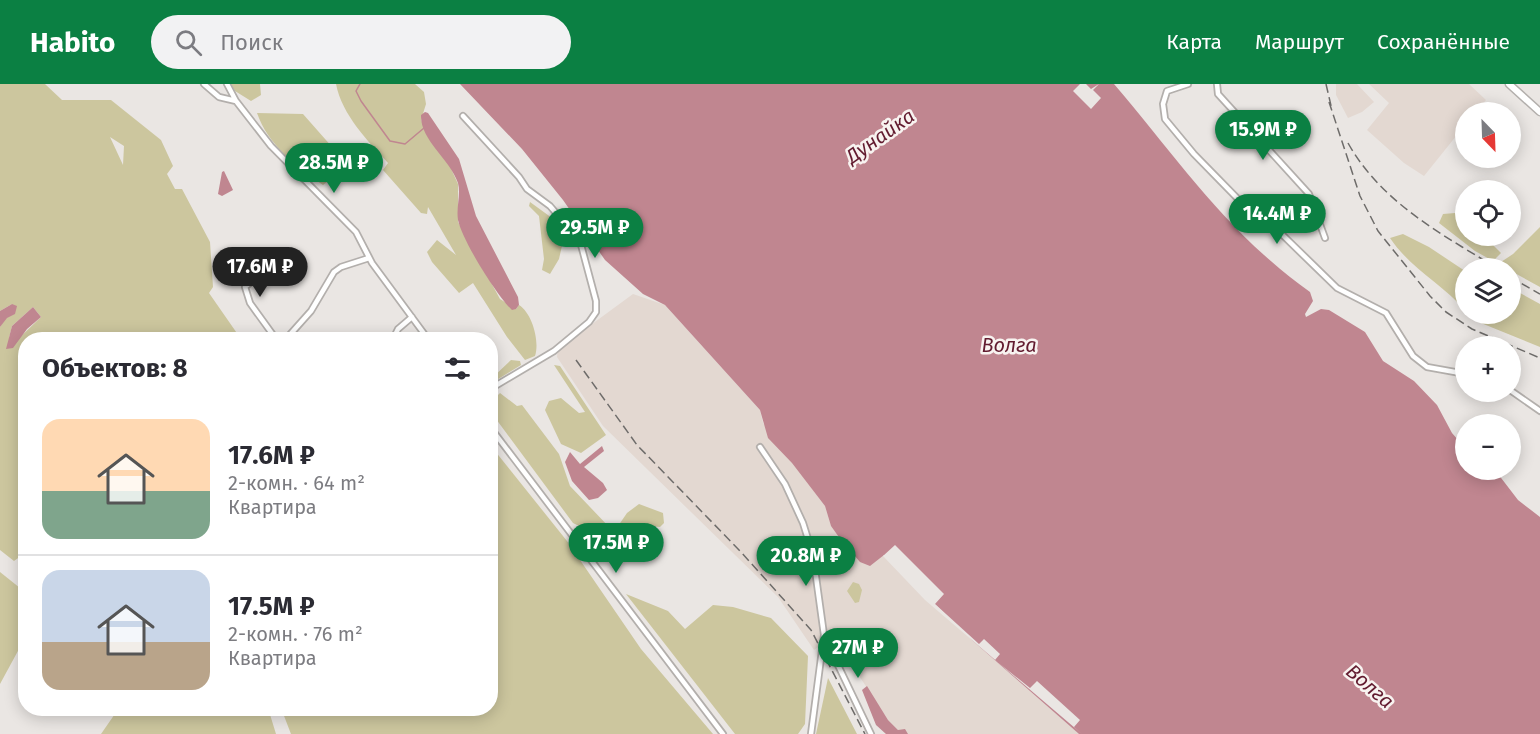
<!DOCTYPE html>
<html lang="ru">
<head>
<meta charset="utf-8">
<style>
	:root { --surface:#fff; --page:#f2f2f3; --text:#2b2b33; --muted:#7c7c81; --line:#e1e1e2; --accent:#0b8043 }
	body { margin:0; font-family:"Fira Sans",sans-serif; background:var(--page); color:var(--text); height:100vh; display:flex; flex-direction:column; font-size:22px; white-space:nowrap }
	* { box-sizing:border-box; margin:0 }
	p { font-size:20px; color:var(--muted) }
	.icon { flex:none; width:33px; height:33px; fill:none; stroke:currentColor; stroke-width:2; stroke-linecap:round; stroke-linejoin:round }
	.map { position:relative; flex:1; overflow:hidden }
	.details { position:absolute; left:18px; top:248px; width:480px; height:384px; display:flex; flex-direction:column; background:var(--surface); border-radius:24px; box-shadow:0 3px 15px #0003 }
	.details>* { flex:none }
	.needle { width:39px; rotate:157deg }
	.fabs { position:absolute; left:1455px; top:18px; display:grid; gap:12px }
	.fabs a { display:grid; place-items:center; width:66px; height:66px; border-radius:50%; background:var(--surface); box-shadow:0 3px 15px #0003; font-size:30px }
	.price { position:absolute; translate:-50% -51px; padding:0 14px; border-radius:21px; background:var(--accent); color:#fff; font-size:20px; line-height:39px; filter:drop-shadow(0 2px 3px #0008) }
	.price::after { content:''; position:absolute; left:50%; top:36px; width:18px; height:14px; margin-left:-9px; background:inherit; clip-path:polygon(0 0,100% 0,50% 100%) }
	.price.on { background:#222; color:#fff }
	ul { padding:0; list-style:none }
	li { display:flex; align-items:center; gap:18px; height:150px; padding:0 24px }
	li+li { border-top:2px solid var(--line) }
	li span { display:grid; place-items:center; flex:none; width:168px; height:120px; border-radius:18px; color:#555 }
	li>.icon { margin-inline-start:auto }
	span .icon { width:72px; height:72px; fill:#fffc; stroke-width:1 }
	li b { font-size:26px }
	h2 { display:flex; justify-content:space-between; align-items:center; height:72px; padding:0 24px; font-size:26px }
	header { display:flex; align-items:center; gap:36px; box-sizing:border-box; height:84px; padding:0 30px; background:var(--accent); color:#fff }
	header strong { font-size:28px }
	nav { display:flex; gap:33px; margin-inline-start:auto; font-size:21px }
	.search { width:420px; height:54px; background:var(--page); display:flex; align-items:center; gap:15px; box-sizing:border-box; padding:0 21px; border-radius:33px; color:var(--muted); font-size:22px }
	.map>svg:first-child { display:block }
	.built { fill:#e3d8d1 }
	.green { fill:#ccc69e; fill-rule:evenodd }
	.water { fill:#c08690 }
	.pier { fill:#eae6e3 }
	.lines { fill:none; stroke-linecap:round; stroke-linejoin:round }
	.stream { stroke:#c08690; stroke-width:1.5 }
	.minor-casing { stroke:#b3afac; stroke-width:8 }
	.tertiary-casing { stroke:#b3afac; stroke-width:9 }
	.minor { stroke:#fff; stroke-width:4.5 }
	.tertiary { stroke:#fff; stroke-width:6 }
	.rail { stroke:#6e6c6a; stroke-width:1.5; stroke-dasharray:9 4.5; stroke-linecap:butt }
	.labels { text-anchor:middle; stroke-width:5; stroke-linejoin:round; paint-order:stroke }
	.water-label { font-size:20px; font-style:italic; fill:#621b2f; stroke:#f8f3f0 }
</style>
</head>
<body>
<header>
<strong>Habito</strong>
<div class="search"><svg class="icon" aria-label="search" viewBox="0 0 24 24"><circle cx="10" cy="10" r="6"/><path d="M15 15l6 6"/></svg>Поиск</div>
<nav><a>Карта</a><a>Маршрут</a><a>Сохранённые</a></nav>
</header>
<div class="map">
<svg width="1540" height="650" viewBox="0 0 1540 650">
	<rect width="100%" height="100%" fill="#eae6e3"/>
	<!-- built -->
	<path class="built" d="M1336,0h21l17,18 -12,10 -14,6 -12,-23z
		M1369,0h100l17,16 -10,12h-10l-1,13 -41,51 -20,-13 -37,-33 22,-27z
		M633,210l32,11 95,105 3,13 62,83 6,20 53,29 89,86 106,93h-171l-10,-4 -10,-10 -55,-84 -19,14 -36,-53 -175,-171 -46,-69 1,-8z"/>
	<!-- green -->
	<path class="green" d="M0,0h45l17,16h49l50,40 12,26 -6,8 8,15h7l28,53 3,45 -4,6 32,46h-215l-1,214 -11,8 -14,-11v-223l12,-23 -12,7zM110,53l14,9 -1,19zM33,223l8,10 -26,25 -6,-4 3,-12z
		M231,0h29l1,11 -10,6 -16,-10z
		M336,0h79l9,8 2,12 -5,16 10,21 17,21 10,22v38l42,77 16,10 3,-4c13,8 21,36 16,51l-10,4 -18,-23 -34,-54 -14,10 -27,-31 -5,-10 10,-12 19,15 -28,-48 -1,7 -6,-1 -38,-43 5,-7c-20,-22 -46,-48 -52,-79z
		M257,29l46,1 30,34 19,15 -29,22c-27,-19 -55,-40 -66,-72z
		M530,118l22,16 1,7 11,12 -5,22 -9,15 -8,-4 2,-11 -5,-43 -10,-10z
		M1455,129l10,4 1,19h18l17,17 -8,8 -18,-10 -36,-28 4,-9z
		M1540,143v60l-29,-16 -1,-3 -12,-4 15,-10z
		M1403,150l26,13 36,24v39c-23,-26 -55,-42 -75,-72z
		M1511,204l29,16v43l-64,-26 -7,-7h41z
		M511,276l9,1 1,4 -26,16 -4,-2z
		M554,281l6,1 46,69 -25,18 -20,-9 -16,-34 4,-9 12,-3 18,15 6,-1z
		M500,309l17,13 5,-1 37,49 11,32 40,42 6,1 11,-16 12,-9 24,9 1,10 -4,4 -18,-2c-5,17 -10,24 -25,33l-8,-3 -16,-22 -20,-10 -77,-104v-22z
		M491,362l76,95 74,108 72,85h-422l-10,-26h209z
		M0,488l25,20v46l-25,46z
		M853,498l6,2 3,6 -3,12 -4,1 -8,-12z
		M626,510l42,17 17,18 28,-24 20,2 38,11 37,38 -3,68 -7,10h-63z
		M828,594l29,56h-41z
		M119,624h149l8,26h-175z"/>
	<!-- water -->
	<path class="water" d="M460,0h654c64,75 113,149 196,208l3,9 -8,13 1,3 15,-8 8,1 36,22 18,29 31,20 23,24 15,28 13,15 1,22h29l23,30 22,17v217h-461l-106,-93 -89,-86 -14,11 -10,-4 -19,-22 -10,-14 -6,-20 -33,-43 -24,-25 -8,-28 -95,-105 -22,-11 -38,-34 -42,-60 -41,-51z
		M425,28l3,1 31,46 17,57 42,81 1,8 -3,4 -4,1c-15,-14 -50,-70 -54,-90 -2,-13 3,-25 0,-37 -8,-24 -38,-43 -37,-68z
		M224,87l9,19 -11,6 -4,-2 4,-22z
		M12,220l5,2 -2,8 -8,4 -7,9v-16z
		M33,223l8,10 -14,12 -14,19 -7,1 6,-23z
		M602,362l2,5 -20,16 19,16 4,7 -9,8 -9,2 -17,-19 -7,-19 5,-10 10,12z
		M867,602l21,34 10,10 7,-1 3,5h-22l-10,-9 -14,-35z"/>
	<!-- pier -->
	<path class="pier" d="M1080,0h6l5,5 8,-5 -6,6 8,8 -10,11 -18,-18z
		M895,461l49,49 -9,10 44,40 5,-5 16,15 -5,6 35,28 7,-7 43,39 -6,7 8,7 -157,-134 -42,-44z"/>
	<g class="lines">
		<!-- stream -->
		<path class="stream" d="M360,0l-4,7 5,10 29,40 15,3 19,-16"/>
		<defs>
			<path id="minor" d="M204,0l15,13 17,4 35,45 85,86 16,31 56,76
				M227,0l9,17
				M1188,0l-21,7 -4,13 2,15 29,35 44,45 21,13 78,76 49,25 27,43 14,11 39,7
				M1217,0l1,10 91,100 16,44
				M463,32l56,61 8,12 23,17 30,35 16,60v11l-7,10 -35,29 -64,38
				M248,180l7,15 -10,8 5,16 26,36
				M286,255l25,-28 23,-39 7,-5 28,-9
				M393,255l5,-10 14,-12
				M1510,306l30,21
				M490,343l233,307
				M760,363l25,37 18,39 10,32 11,80 -13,99
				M824,552l47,98"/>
			<path id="tertiary" d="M1509,0l31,28"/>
		</defs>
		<!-- minor casing -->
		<use href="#minor" class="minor-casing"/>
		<!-- tertiary casing -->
		<use href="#tertiary" class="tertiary-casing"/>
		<!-- minor -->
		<use href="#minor" class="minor"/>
		<!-- tertiary -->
		<use href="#tertiary" class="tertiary"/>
		<!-- rail -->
		<path class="rail" d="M1326,0l6,26
			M1329,18l31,94 18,35 52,65 16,16 26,17 68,29
			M1348,59c33,59 93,91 149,125
			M1510,193l30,17
			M576,276l61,85 104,107 70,78 54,104"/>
	</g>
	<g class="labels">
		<!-- water labels -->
		<g class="water-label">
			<text transform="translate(880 52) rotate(-35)" y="7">Дунайка</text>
			<text x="1009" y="268">Волга</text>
			<text transform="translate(1370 602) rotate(41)" y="7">Волга</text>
		</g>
	</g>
</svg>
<div class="fabs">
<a><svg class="needle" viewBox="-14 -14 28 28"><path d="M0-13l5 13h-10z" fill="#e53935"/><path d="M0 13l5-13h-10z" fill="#7c7c81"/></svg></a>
<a><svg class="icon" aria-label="locate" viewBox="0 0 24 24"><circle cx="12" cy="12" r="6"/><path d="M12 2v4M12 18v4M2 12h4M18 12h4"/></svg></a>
<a><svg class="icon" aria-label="layers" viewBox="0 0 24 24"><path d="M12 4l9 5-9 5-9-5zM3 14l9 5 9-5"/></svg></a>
<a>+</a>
<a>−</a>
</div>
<b class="price" style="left:1263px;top:77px">15.9M ₽</b>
<b class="price" style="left:334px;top:110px">28.5M ₽</b>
<b class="price" style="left:1277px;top:161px">14.4M ₽</b>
<b class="price" style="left:595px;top:175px">29.5M ₽</b>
<b class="price on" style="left:260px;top:214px">17.6M ₽</b>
<b class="price" style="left:616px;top:490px">17.5M ₽</b>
<b class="price" style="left:806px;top:503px">20.8M ₽</b>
<b class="price" style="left:858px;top:595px">27M ₽</b>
<section class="details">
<h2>Объектов: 8<svg class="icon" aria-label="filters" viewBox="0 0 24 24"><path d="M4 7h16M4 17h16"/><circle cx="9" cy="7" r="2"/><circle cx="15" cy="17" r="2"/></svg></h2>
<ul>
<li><span style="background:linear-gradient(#ffd9b3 60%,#7fa58c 0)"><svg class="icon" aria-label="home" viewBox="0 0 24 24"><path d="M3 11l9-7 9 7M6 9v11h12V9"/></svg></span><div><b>17.6M ₽</b><p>2-комн. · 64 m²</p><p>Квартира</p></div></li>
<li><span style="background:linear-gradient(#c9d6e8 60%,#b9a48a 0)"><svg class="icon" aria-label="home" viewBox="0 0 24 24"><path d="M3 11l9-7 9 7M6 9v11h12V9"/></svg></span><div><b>17.5M ₽</b><p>2-комн. · 76 m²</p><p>Квартира</p></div></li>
</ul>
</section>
</div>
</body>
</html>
